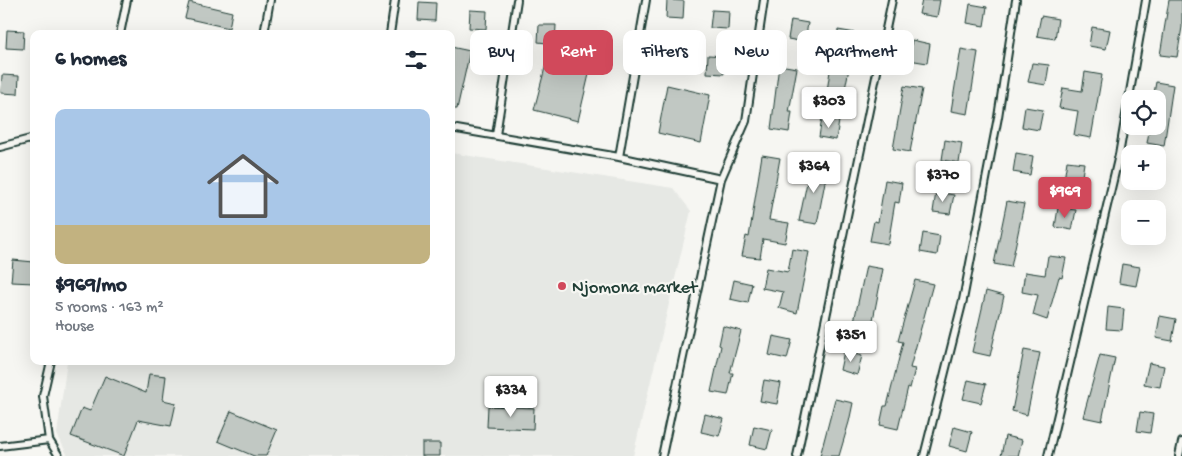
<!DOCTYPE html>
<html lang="en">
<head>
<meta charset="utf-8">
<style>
	:root { --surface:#fff; --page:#f6f6f7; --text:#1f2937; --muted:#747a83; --line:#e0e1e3; --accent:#d1495b }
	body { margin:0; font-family:"Gochi Hand",sans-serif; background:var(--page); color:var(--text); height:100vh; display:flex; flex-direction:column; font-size:19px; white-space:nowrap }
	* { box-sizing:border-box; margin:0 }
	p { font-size:16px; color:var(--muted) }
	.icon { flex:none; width:28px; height:28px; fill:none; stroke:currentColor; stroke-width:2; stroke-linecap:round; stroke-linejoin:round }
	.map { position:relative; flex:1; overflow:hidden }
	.sheet { position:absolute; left:30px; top:30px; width:425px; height:335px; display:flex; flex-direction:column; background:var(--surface); border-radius:10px; box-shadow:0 5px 20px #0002 }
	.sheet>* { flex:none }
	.top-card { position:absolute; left:470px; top:30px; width:475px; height:45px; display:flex; gap:10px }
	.buttons { position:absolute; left:1121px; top:90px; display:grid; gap:10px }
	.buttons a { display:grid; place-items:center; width:45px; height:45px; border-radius:10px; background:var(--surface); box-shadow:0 5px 20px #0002; font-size:25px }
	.price { position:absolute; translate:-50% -42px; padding:0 11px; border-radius:5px; background:#fff; color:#222; font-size:16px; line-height:32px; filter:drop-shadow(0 1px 2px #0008) }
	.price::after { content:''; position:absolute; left:50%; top:30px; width:15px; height:11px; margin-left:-8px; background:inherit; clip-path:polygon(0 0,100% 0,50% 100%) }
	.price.current { background:var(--accent); color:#fff }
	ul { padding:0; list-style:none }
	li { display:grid; align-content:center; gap:10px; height:265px; padding:0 25px }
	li+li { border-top:1px solid var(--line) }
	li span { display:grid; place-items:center; height:155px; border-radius:10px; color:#555 }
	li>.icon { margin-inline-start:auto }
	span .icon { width:90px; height:90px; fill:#fffc; stroke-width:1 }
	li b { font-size:21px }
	h2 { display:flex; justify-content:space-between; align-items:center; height:60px; padding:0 25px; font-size:21px }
	.chip { padding:0 18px; border-radius:10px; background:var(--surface); box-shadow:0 5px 20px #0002; font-size:18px; line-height:45px }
	.chip.current { background:var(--accent); color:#fff }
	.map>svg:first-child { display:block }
	.built { fill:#e6e8e4 }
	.building { fill:#c1c8c3; stroke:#1f3d34 }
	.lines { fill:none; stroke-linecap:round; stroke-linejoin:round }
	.lane-casing { stroke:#1f3d34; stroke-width:10 }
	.lane { stroke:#f6f6f2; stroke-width:6 }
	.poi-dot { fill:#d1495b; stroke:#f6f6f2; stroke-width:2 }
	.labels { text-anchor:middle; stroke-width:4.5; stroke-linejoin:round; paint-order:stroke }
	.poi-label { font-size:18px; fill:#1f3d34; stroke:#f6f6f2; text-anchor:start }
</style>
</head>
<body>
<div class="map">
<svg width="1182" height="456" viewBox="0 0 1182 456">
	<rect width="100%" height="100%" fill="#f6f6f2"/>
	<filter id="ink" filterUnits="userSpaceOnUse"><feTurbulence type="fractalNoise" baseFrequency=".02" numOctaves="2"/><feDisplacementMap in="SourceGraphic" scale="10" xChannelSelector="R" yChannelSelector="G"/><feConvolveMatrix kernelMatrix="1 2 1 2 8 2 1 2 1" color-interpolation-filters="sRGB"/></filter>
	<g filter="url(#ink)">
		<!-- built -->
		<path class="built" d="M451,153l222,35 18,23 -58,245h-565l-11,-22 10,-73h384z"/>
		<!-- building -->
		<path class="building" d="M667,0l17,1 -1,18 -17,-1z
			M922,0h18l-3,17 -18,-3z
			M1169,0h13v27l-5,30 -17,-2z
			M189,2l43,10 -3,16 -44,-10z
			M419,2l17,1 -1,18 -17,-1z
			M970,4l17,3 -3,19 -17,-3z
			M470,10l17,1 -1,18 -17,-1z
			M712,10l17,1 -1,18 -18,-1z
			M1041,16l17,3 -3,20 -18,-3z
			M791,20l17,3 -3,19 -17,-3z
			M539,25h17l-1,19 -17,-2z
			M1092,27l18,3 -4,19 -17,-3z
			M7,30l17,1 -1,18 -17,-1z
			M838,30l18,3 -12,61 -17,-3 3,-20 -16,-3 4,-20 17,3z
			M587,33l17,2 -1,17 -17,-1z
			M912,40l18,4 -3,19 -18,-3z
			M660,46l18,1 -1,18 -18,-1z
			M451,47l19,4 -13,58h-6z
			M961,49l17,3 -10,62 -17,-3z
			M708,55l17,1 -1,18 -17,-1z
			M547,60l43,10 -12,51 -44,-11z
			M1032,63l17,2 -3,20 -18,-3z
			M779,65l18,3 -8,44h3l-3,20 -18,-3z
			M1085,72l17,3 -11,63 -17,-3 4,-24 -19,-3 4,-20 19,3z
			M2,75l17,1 -1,18 -17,-1z
			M1156,82l17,3 -9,61 -17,-3 3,-17h8v-27h-5z
			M667,85l43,10 -9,48 -43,-10z
			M904,86l18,3 -12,63 -17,-3z
			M1025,107l18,3 -4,20 -17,-3z
			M822,118l17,3 -3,19 -17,-3z
			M945,140l17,3 -3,20 -17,-3z
			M1016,153l17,3 -3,19 -17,-3z
			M762,155l18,3 -11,62 20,3 -4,20 -22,-4 -3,19 -18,-2 4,-20 3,1z
			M1067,161l17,2 -3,20 -17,-3z
			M811,163l17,3 -11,58 -18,-3z
			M885,180l17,3 -3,20 -4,-1 -7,42 -18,-3 4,-20 4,1z
			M936,192l18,3 -4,19 -17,-2z
			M1007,201l17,3 -13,63 -17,-3z
			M1058,208l18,2 -4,20 -17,-3z
			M923,233l17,3 -3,19 -17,-3z
			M792,249l17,3 -12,61 -18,-5 4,-16 -21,-4 4,-20 22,4z
			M1048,256l18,2 -4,20 -3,-1 -12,43 -14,-5 5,-20 -16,-3 3,-20 20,3z
			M13,260l21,2v21l-23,-1z
			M1122,264l18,3 -4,19 -17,-3z
			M866,266l17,3 -12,61 -18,-4z
			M734,280l18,4 -4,19 -18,-4z
			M915,280l18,4 -23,84 5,1 -5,19 -2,-1 -10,42 -18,-4 4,-19h3l16,-64 -5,-1z
			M986,291l18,5 -14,60 -18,-4z
			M1108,307l16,2 -2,21 -16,-1z
			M1160,316l16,3 -4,22 -16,-3z
			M723,326l18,5 -11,42h3l-5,22 -17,-3 10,-46 -2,-1z
			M773,336l19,4 -5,19 -18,-4z
			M1024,350l16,3 -13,62 -15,-4z
			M844,351l18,5 -5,19 -17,-5z
			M1100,355l15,3 -13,63 -19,-4z
			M1149,363l15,3 -4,21 -16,-3z
			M149,374l17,2 -3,24 13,3 -5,23 -33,-6 -14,36 -53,-20 11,-28 8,3 15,-35 41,17z
			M764,380l17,3 -4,21 -17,-3z
			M968,380l18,4 -5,19 -18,-4z
			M835,399l18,4 -4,19 -10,34h-19z
			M488,406l46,2 -1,21 -46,-2z
			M231,411l46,19 -11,26h-12l-36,-15z
			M1140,412l13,2 -3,19 -13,-2z
			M705,414l19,5 -5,17 -18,-4z
			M754,426l18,4 -5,19 -17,-4z
			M954,427l18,5 -5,19 -18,-5z
			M1005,436l17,4 -4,16h-17z
			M422,443h18v13h-18z"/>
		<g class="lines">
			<defs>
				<path id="lane" d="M120,34l7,-34
					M264,34l6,-34
					M390,34l5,-34
					M451,128l168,29 102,22
					M496,135l21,-135
					M0,147l34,-9
					M619,157l27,-157
					M51,361l-8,35 6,44 10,16
					M0,446l49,-6
					M662,456l59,-277 25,-58 18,-121
					M797,456l95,-456
					M924,456l39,-156 35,-183 18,-117
					M1048,456l71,-301 27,-155
					M1179,456l3,-14"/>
			</defs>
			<!-- lane casing -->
			<use href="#lane" class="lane-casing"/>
			<!-- lane -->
			<use href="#lane" class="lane"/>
		</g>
	</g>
	<!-- markers -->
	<circle class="poi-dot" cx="562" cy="286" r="5"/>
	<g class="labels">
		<!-- poi labels -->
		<g class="poi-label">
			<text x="572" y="292">Njomona market</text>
		</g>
	</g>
</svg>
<div class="buttons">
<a><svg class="icon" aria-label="locate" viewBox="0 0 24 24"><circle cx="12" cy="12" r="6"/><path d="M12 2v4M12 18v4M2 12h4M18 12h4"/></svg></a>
<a>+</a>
<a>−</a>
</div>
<b class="price" style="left:829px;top:129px">$303</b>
<b class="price" style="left:814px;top:194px">$364</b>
<b class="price" style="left:943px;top:203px">$370</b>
<b class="price current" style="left:1065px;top:219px">$969</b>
<b class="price" style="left:851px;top:363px">$351</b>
<b class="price" style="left:511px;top:418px">$334</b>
<div class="top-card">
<a class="chip">Buy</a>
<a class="chip current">Rent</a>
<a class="chip">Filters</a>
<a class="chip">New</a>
<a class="chip">Apartment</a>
</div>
<section class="sheet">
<h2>6 homes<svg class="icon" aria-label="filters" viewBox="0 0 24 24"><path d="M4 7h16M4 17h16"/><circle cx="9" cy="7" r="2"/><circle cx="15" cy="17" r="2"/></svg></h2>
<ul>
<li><span style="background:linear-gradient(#a9c7e8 75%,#c2b280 0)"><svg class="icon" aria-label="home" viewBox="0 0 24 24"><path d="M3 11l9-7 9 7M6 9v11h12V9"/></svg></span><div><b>$969/mo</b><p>5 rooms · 163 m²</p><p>House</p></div></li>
</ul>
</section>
</div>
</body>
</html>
